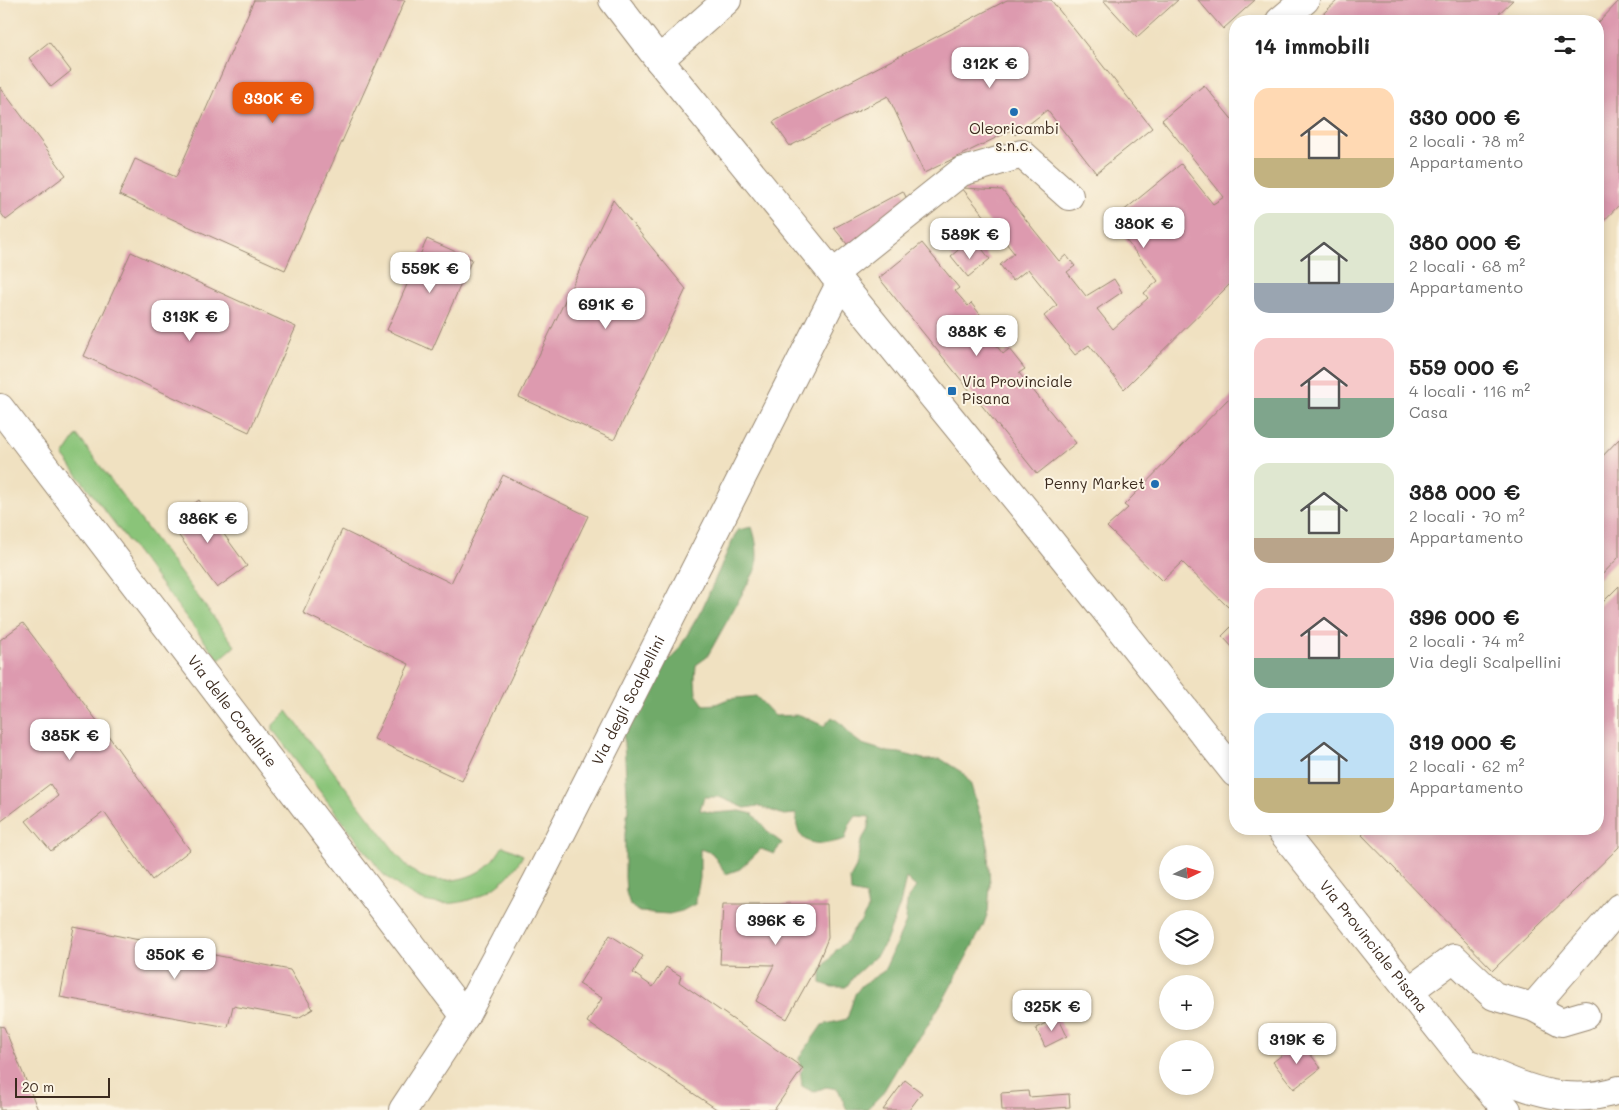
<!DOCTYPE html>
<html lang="it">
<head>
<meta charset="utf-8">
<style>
	:root { --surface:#fff; --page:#f2f2f2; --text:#222; --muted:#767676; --accent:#ea580c }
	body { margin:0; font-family:Mali,sans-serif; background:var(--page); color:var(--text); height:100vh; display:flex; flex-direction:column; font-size:19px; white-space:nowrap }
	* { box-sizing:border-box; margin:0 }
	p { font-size:16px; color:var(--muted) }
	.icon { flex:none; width:28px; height:28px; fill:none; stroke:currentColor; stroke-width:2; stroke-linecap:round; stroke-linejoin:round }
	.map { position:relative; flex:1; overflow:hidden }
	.details { position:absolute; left:1229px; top:15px; width:375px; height:820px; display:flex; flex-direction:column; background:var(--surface); border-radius:20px; box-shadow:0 2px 8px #0003 }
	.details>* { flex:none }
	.needle { width:32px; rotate:85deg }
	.fabs { position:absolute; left:1159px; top:845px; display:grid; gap:10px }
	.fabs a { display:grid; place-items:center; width:55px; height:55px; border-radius:50%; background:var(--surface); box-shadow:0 2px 8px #0003; font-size:25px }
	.scale { position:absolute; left:15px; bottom:12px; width:95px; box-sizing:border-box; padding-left:5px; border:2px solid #3b2a1e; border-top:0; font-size:14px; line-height:18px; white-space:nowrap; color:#3b2a1e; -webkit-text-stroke:4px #fcf5e5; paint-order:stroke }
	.price { position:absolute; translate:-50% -42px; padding:0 11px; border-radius:10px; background:#fff; color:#222; font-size:16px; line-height:32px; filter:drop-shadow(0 1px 2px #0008) }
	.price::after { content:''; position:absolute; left:50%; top:30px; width:15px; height:11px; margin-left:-8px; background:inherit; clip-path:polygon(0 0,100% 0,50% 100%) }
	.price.selected { background:var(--accent); color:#fff }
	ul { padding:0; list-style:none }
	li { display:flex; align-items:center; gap:15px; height:125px; padding:0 25px }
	li span { display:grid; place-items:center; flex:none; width:140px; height:100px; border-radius:15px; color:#555 }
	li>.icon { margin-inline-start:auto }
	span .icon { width:60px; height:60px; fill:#fffc; stroke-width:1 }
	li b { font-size:21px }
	h2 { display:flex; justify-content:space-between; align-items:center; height:60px; padding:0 25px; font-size:21px }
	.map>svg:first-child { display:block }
	.green { fill:#8ac479; stroke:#62774c }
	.forest { fill:#6faa69; stroke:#556a44 }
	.building { fill:#dd9aaf }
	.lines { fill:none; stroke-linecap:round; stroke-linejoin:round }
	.minor-casing { stroke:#968670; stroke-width:30 }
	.minor { stroke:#fff; stroke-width:28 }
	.poi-dot { fill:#1f6fb2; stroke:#fcf5e5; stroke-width:2 }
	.labels { text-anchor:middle; stroke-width:4; stroke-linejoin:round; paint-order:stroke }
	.poi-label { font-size:15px; fill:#3b2a1e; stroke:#fcf5e5 }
	.street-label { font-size:15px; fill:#3b2a1e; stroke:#fcf5e5 }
</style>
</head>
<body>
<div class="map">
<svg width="1619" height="1110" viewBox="0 0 1619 1110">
	<rect width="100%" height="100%" fill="#fcf5e5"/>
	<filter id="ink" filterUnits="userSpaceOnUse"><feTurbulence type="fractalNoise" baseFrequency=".02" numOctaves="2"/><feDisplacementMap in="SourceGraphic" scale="10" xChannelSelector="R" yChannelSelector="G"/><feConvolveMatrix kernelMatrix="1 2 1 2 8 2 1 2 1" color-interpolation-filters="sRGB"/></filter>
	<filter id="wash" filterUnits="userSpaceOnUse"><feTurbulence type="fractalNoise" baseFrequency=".0096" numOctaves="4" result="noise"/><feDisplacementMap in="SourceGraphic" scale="20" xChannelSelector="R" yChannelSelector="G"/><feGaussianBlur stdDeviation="1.12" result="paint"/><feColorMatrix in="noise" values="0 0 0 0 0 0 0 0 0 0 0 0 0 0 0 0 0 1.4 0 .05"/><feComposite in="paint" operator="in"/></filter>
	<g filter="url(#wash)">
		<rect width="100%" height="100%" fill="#f0e1c1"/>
		<!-- green -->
		<path class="green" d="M77,435l158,211 -16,14 -156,-204z
			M287,711l113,147c5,5 10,12 17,16 20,12 55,7 72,-10 6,-5 10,-12 14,-18l20,9c-17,35 -63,58 -101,45 -15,-6 -26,-16 -39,-26l-110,-144v-5z"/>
		<!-- forest -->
		<path class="forest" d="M752,527c5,15 6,26 4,42l-49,88 -11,8 -1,14 1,15 8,11 12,-1 12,-5 28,-3 19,20 25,-1 24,11 8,-9 11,8 8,11 11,8 26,8 12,1 27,7 14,-1 22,14 8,12 16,54 3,45 -2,28 -5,14 -38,71 -23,38 -18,22 -22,37 -16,16h-19l-9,-21 -12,-2 -13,5 -11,-6 -3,-28 23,-33 25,-6 8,-25 7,-9 22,-14 22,-49v-12l2,-12 8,-11 -10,-9 -6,27 -15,39 -9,12 -21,19 -9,12h-14l-11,-4v-13l16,-21 10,-8 6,-11 8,-9 7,-12 -3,-14 -14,-3 -1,-14 6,-11 5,-26 6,-10 3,-14 -14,-1 -7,10 -4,13c-16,5 -43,11 -48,-13 -1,-3 0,-8 -1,-12l-12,1 -26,-9 -13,2 -26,-11h-15l-4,13 14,3 26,-2 13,3 17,20 12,9 -8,11 -13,-5 -21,20 -14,5 -14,-21 -12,-4v29l-5,26 -13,7 -13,3 -29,-2 -10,-7 -4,-13 -1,-15v-43l3,-25 -5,-81 12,-23 17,-20 14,-23 10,-8 26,-45 30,-68 6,-11z"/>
		<g id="blocks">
			<!-- building -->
			<path class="building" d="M254,0h151l-120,270 -166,-75 16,-36 41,18z
				M1007,0h44l101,128 -56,45 -49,-63 -32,25 -3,-5 -88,43 -36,-77 -98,50 -17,-24z
				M1103,0h75l-41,37z
				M1198,0h57l-32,29z
				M1338,0h175l-22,21h-176z
				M1619,1v204l-21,22v-204z
				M49,42l22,29 -20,16 -22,-29z
				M1204,85l31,38v156l-111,110 -35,-44 -14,10 -31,-39 13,-11 -29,-36 -15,12 -13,-16 14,-12 -52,-65 40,2 57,71 7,-6 9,11 -8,6 19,24 28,-17 8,13 -25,17 16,20 35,-31 -4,-5 14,-12 -47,-60 70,-57 32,40 11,-7 -62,-77z
				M0,87l66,88 -60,45 -6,-8z
				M903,191l5,10 -57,48 -17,-21z
				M613,200l73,89 -72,151 -95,-43z
				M427,239l45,20 -40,91 -45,-20z
				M922,243l37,45 -4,3 13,15 3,-3 16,20 3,-3 7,8 -9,7 15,19 6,-5 16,20 -6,4 57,70 -39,31 -158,-196z
				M979,245l11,14 -22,18 -17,-21 12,-10 6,7z
				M131,252l165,75 -47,105 -165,-76z
				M1235,392v208l-7,7 -46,-45 -20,19 -55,-54 21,-19 -4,-3z
				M1619,439v118l-21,22v-118z
				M503,475l85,41 -126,265 -88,-42 35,-75 -106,-51 39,-83 109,53z
				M199,500l48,66 -30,22 -48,-66z
				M1619,586v261l-126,123 -131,-135 6,-6h230v-222z
				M23,623l87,115 80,112 -38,30 -48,-68 -53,39 -25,-30 32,-25 -8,-12 -50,38v-182z
				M1235,623v27l-13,-14z
				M723,904h104l1,34 -11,27 -30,54 -31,-18 18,-36 -54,-1z
				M74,927l216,43 23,39 -15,9 -65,-12 -5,21 -168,-30z
				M610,935l33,21 -10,17 20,14 13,-20 15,9 -2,6 124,86 -29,42h-56l-131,-88 15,-24 -23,-14z
				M1058,1017l9,19 -22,11 -9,-19z
				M0,1026l4,1 34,83h-38z
				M1300,1041l21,27 -27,21 -21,-27z
				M905,1080l17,13 -13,17h-26z
				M1028,1091l1,6 40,-3 1,13 -41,3h-27l-1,-17z"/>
		</g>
	</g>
	<g filter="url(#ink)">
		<use href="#blocks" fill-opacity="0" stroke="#968670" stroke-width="1"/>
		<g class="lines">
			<defs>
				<g id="minor">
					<path d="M613,0l46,60 381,468 195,245"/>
					<path d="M1280,21l25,-21"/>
					<path d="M659,60l68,-60"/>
					<path d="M833,274l128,-102 61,-18 47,42"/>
					<path id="s1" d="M0,408l465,608"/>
					<path id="s2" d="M1280,829l187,235 40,46"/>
					<path d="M1409,991l45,-33 40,38 39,11 28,15 24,-7"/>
					<path d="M1533,1007l86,-99"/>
					<path d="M1472,1065c50,21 91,43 147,25"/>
					<path id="s3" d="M403,1110l62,-94 72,-135 303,-597"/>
				</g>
			</defs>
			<!-- minor casing -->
			<use href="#minor" class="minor-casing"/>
			<!-- minor -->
			<use href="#minor" class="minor"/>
		</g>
	</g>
	<!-- markers -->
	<g class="poi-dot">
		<circle cx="1014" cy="112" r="5"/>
		<rect x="947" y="386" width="10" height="10" rx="2.5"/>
		<circle cx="1155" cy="484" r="5"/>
	</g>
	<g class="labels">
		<!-- poi labels -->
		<g class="poi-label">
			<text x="1014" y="134">Oleoricambi<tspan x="1014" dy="17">s.n.c.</tspan></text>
			<text x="962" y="387" text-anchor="start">Via Provinciale<tspan x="962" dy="17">Pisana</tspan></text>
			<text x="1145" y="489" text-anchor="end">Penny Market</text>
		</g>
		<!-- street labels -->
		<g class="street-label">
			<text dy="5" stroke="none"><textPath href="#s3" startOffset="468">Via degli Scalpellini</textPath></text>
			<text dy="5" stroke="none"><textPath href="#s1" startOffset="382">Via delle Corallaie</textPath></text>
			<text dy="5" stroke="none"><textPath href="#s2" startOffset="150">Via Provinciale Pisana</textPath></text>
		</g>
	</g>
</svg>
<div class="fabs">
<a><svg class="needle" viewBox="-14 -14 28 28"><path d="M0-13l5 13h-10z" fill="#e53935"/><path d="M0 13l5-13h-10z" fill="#767676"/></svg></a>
<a><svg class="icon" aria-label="layers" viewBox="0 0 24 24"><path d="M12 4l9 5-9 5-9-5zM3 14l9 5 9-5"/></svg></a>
<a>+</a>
<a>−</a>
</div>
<div class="scale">20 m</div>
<b class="price" style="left:990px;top:89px">312K €</b>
<b class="price selected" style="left:273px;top:124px">330K €</b>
<b class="price" style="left:1144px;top:249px">380K €</b>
<b class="price" style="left:970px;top:260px">589K €</b>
<b class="price" style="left:430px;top:294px">559K €</b>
<b class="price" style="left:606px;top:330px">691K €</b>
<b class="price" style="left:190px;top:342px">313K €</b>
<b class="price" style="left:977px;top:357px">388K €</b>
<b class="price" style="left:208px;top:544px">386K €</b>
<b class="price" style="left:70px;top:761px">385K €</b>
<b class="price" style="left:776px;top:946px">396K €</b>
<b class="price" style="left:175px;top:980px">350K €</b>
<b class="price" style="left:1052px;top:1032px">325K €</b>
<b class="price" style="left:1297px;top:1065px">319K €</b>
<section class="details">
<h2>14 immobili<svg class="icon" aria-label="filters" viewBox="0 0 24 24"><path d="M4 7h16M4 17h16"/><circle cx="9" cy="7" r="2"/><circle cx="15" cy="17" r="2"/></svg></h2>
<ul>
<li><span style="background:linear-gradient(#ffd9b3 70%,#c2b280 0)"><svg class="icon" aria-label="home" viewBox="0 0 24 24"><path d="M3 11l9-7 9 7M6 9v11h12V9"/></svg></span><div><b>330 000 €</b><p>2 locali · 78 m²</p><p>Appartamento</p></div></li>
<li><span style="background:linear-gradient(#dfe7d0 70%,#9aa5b1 0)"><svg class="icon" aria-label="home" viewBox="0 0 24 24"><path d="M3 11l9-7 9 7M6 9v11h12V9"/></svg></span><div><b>380 000 €</b><p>2 locali · 68 m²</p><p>Appartamento</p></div></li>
<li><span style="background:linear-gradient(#f6c9c9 60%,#7fa58c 0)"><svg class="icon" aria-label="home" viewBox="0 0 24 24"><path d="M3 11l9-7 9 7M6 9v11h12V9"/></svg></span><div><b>559 000 €</b><p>4 locali · 116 m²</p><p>Casa</p></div></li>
<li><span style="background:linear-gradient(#dfe7d0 75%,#b9a48a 0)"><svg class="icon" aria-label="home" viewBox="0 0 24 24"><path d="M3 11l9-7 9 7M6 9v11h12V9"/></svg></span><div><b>388 000 €</b><p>2 locali · 70 m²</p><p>Appartamento</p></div></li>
<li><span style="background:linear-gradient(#f6c9c9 70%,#7fa58c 0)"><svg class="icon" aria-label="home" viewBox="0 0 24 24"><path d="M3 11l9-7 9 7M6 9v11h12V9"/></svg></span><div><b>396 000 €</b><p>2 locali · 74 m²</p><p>Via degli Scalpellini</p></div></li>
<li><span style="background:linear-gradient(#bfe0f5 65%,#c2b280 0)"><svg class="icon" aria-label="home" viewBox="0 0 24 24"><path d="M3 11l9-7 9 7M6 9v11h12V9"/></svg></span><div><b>319 000 €</b><p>2 locali · 62 m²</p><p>Appartamento</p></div></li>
</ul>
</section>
</div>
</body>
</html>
